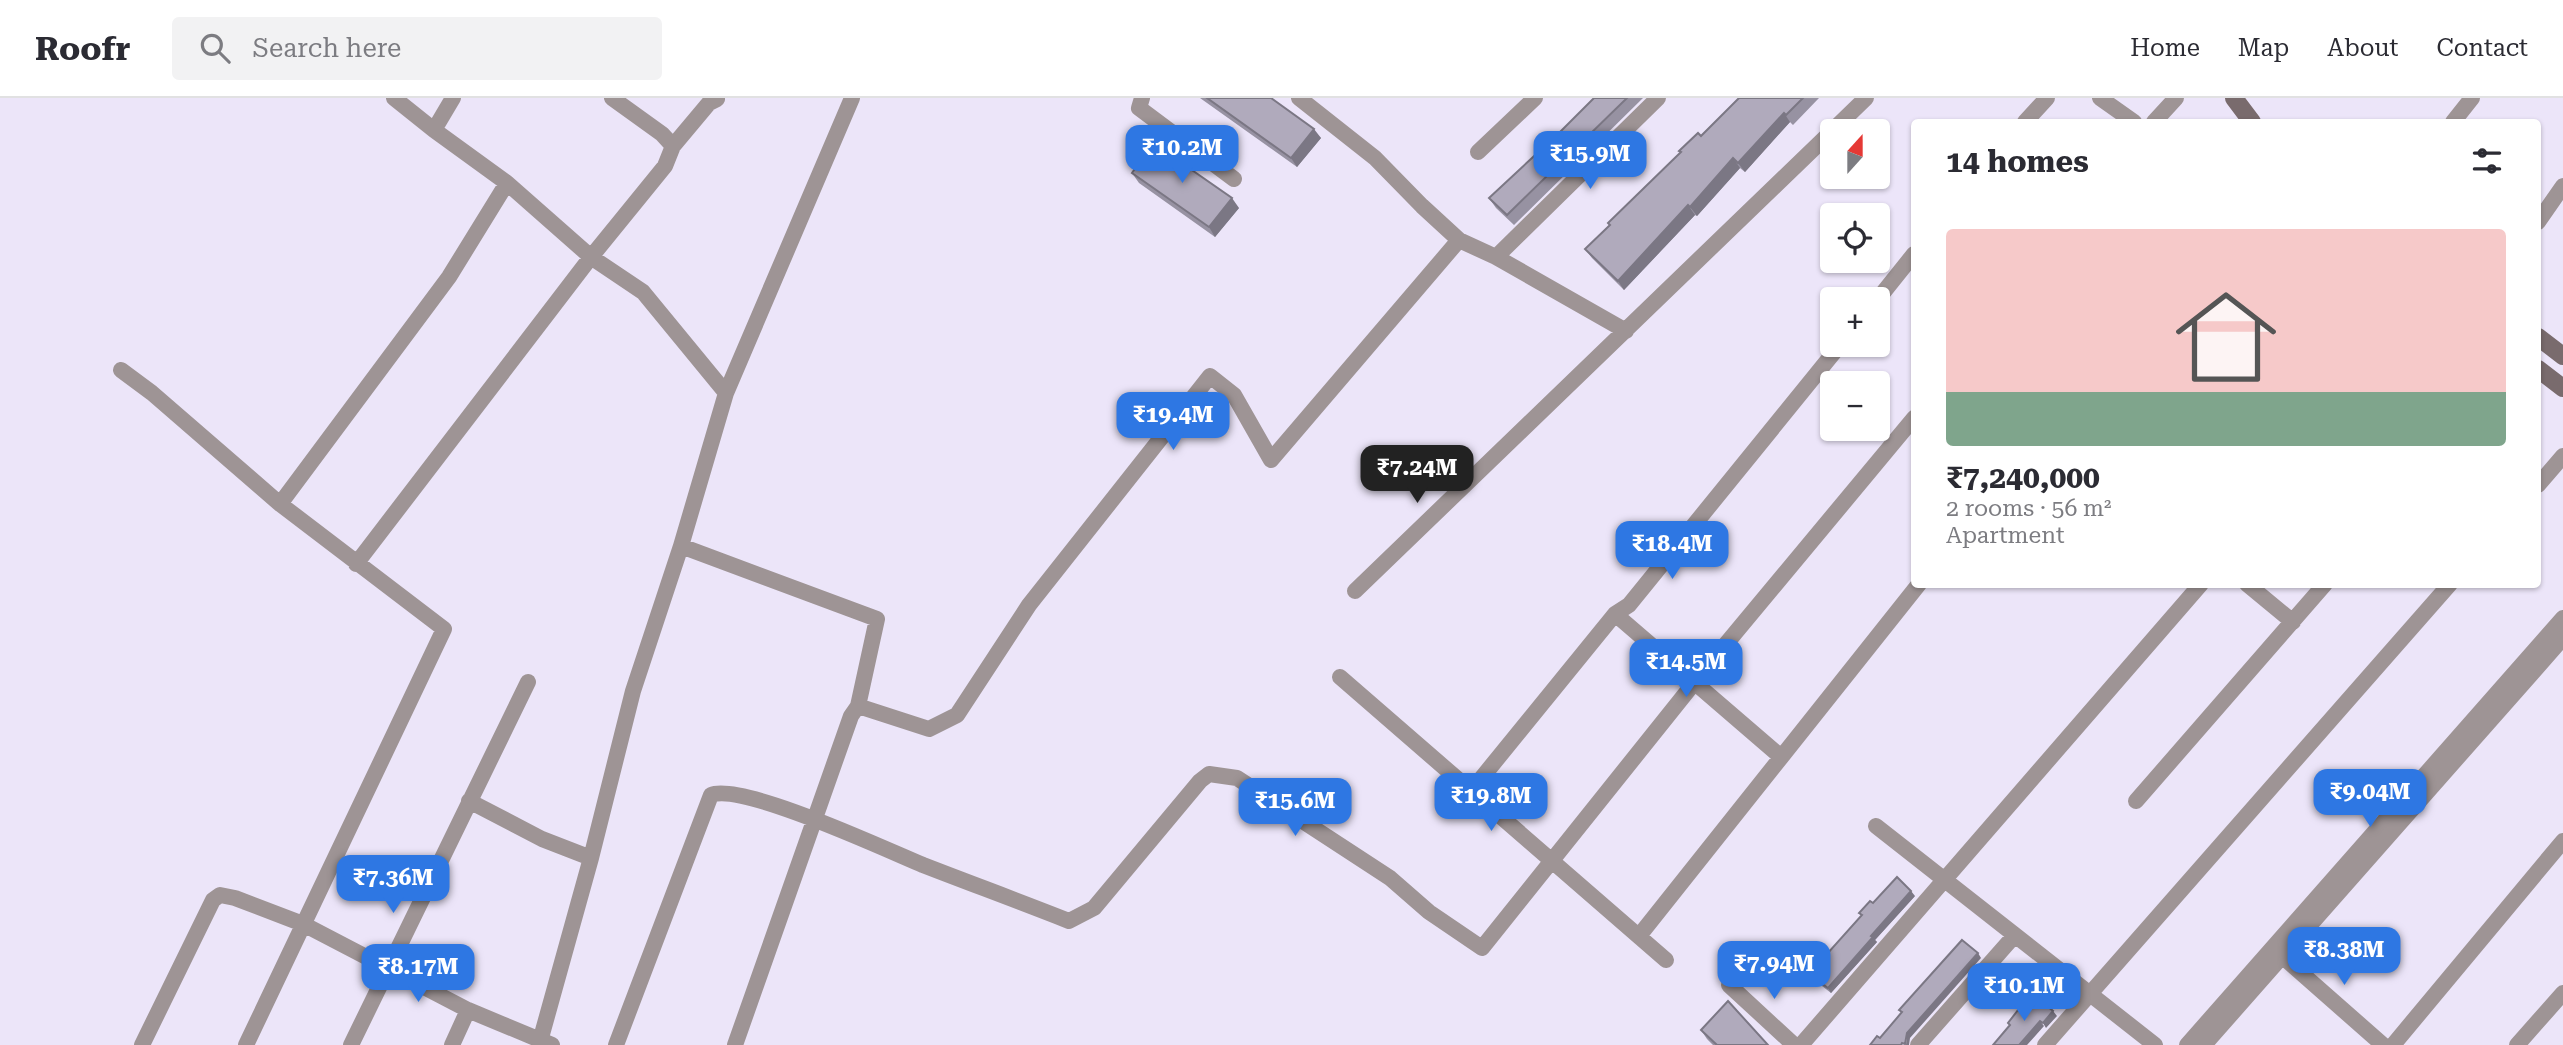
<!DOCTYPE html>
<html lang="en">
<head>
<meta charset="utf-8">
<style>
	:root { --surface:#fff; --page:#f2f2f3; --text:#2b2b33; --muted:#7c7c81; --line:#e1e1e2; --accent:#2e77e3 }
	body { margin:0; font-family:"Roboto Serif",serif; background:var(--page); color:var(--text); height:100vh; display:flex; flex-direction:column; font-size:26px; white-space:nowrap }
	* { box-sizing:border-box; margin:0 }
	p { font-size:23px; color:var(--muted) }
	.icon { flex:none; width:38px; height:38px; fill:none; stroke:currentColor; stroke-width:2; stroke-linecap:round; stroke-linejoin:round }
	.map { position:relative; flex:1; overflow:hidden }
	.drawer { position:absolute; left:1911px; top:21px; width:630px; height:469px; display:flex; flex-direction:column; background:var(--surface); border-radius:7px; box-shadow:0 2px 5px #0004 }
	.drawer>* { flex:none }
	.needle { width:46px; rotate:21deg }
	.tools { position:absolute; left:1820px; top:21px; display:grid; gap:14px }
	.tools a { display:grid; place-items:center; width:70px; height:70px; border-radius:7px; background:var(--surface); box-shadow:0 2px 5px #0004; font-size:35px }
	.price { position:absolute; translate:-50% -60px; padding:0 16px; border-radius:14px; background:var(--accent); color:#fff; font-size:23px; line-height:46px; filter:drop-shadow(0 2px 4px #0008) }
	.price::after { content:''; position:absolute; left:50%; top:42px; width:21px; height:16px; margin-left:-10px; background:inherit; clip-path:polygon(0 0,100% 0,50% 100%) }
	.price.selected { background:#222; color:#fff }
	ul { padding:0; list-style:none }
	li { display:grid; align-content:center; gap:14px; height:371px; padding:0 35px }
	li+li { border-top:2px solid var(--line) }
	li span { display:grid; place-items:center; height:217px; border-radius:7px; color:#555 }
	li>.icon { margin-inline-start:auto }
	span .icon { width:126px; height:126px; fill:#fffc; stroke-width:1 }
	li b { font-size:30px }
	h2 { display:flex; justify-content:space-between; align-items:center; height:84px; padding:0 35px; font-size:30px }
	header { display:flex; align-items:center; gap:42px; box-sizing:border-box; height:98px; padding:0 35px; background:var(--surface); border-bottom:2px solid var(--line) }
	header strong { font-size:33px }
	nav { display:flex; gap:38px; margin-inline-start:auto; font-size:24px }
	.search { width:490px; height:63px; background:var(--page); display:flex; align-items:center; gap:18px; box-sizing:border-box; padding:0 24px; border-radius:7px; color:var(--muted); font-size:26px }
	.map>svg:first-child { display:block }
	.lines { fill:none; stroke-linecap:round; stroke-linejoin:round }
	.street { stroke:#9e9495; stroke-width:16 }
	.secondary { stroke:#796b6d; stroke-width:18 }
	.wall { fill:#9792a2 }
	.shaded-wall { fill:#7b7784 }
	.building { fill:#b0aabc; stroke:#7b7784; stroke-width:2 }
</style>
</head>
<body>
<header>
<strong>Roofr</strong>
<div class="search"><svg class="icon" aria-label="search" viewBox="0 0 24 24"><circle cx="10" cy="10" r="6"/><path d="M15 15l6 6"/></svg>Search here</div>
<nav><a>Home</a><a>Map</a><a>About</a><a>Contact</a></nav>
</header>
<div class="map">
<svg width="2563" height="947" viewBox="0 0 2563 947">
	<rect width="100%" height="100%" fill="#ece5f9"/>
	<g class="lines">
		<!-- street -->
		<path class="street" d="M612,0l50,36 11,12
			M1142,0l-3,10 95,71
			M1299,0l76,60 47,48 37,34 37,17 130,74
			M2100,0l34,24
			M2025,24l22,-24
			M2154,24l22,-24
			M2453,24l19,-24
			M434,32l19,-32
			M1832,33l34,-33
			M1478,54l57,-54
			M507,85l84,74 52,35 83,101
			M2538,124l25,-36
			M1496,159l162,-159
			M1878,201l36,-45
			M121,272l31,23 128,111 164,125 -198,416
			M2538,387l25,-29
			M280,406l169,-227 58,-94 -73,-53 -40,-32
			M681,448l196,73 -19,87 -7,10 -116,329
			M356,466l235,-307 74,-91 8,-20 36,-43 8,-4
			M2247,486l46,38
			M1355,493l477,-460
			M1615,516l166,143
			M1340,579l326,283
			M858,608l71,23 28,-14 72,-110 181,-229 24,19 37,65 188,-220
			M1471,693l144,-177 14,-9 211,-260
			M469,703l73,38 49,19
			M2136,703l189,-217
			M1876,728l279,219
			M1639,838l280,-352
			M2274,851l109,96
			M1729,887l65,60
			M142,947l71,-145 7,-5 15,3 68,26 165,86 84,35
			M351,947l177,-363
			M452,947l16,-35
			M539,947l52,-187 42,-167 48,-145 45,-153 126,-295
			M616,947l95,-250c30,-13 176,55 212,70 49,19 98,37 146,56l25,-13 106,-127 9,-7 28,4 153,100 39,34 53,36 224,-280 208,-250
			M1801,947l400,-461
			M1918,947l97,-110
			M2045,947l405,-461
			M2187,947l376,-427
			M2204,947l359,-407
			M2393,947l170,-204
			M2517,947l46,-52"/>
		<!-- secondary -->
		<path class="secondary" d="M2234,0l18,24
			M2538,239l25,19
			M2538,271l25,19"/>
	</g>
	<!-- wall -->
	<path class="wall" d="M1200,0h71l50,40 -24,29z
		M1594,0h49l-129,127 -18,-17 -7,-10 71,-66z
		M1739,0h80l-26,27 -3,-3 -45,50 -5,-4 -43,48 -2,-1 -71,75 -32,-32 -7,-9z
		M1132,75l107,35 -24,29 -76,-54z
		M1915,798l-40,44 2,2 -46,51 -18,-14 -4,-5 53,-58 -3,-3z
		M1701,932l67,15h-55l-6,-6z"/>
	<!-- shaded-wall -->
	<path class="shaded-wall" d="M1784,15l6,9 -45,50 -7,-9z
		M1314,31l7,9 -24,29 -6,-9z
		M1733,60l7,10 -43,48 -7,-9z
		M1232,100l7,10 -24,29 -6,-10z
		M1688,107l7,10 -71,75 -6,-9z
		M1911,793l4,5 -40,44 2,2 -46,51 -3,-5 43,-52z
		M1978,855l3,5 -71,80 -1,7h-3l1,-12z
		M2053,913l4,5 -11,12 -3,-5z
		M2040,923l4,5 -17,19h-7z"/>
	<!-- building -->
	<path class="building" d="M1207,0h64l43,31 -23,29z
		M1594,0h33l-120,117 -18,-17 71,-66z
		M1739,0h64l-17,17 -2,-2 -46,50 -5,-5 -43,49 -2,-2 -70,76 -33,-32 25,-24 -2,-2 73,-71 -2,-1 19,-18 3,3z
		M1153,45l79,55 -23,29 -77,-54z
		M1897,779l14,14 -40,45 2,1 -45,51 -19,-14 53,-59 -3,-2 11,-12 3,2z
		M1962,842l16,13 -71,80 -2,11 -3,-1 -1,2h-31l7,-9 3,2 22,-26 -3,-2z
		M2035,898l18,15 -10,12 -3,-2 -20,23 1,1h-28l17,-20 -2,-2 10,-13 3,2z
		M1728,903l40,44h-51l-16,-15z"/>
</svg>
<div class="tools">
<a><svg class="needle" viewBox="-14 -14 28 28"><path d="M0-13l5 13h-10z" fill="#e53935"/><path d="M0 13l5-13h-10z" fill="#7c7c81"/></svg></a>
<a><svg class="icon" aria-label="locate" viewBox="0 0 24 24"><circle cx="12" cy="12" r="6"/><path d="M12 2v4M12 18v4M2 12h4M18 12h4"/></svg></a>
<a>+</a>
<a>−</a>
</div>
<b class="price" style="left:1182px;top:87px">₹10.2M</b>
<b class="price" style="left:1590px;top:93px">₹15.9M</b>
<b class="price" style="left:1173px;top:354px">₹19.4M</b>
<b class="price selected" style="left:1417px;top:407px">₹7.24M</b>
<b class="price" style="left:1672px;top:483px">₹18.4M</b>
<b class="price" style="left:1686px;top:601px">₹14.5M</b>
<b class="price" style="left:2370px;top:731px">₹9.04M</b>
<b class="price" style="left:1491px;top:735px">₹19.8M</b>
<b class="price" style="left:1295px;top:740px">₹15.6M</b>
<b class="price" style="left:393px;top:817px">₹7.36M</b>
<b class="price" style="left:2344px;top:889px">₹8.38M</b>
<b class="price" style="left:1774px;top:903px">₹7.94M</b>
<b class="price" style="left:418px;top:906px">₹8.17M</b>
<b class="price" style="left:2024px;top:925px">₹10.1M</b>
<section class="drawer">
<h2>14 homes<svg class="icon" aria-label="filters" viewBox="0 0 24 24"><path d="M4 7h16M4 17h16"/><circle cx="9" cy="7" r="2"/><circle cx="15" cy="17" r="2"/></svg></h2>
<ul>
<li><span style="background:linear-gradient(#f6c9c9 75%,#7fa58c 0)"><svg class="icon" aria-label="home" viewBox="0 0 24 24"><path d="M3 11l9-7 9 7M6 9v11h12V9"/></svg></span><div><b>₹7,240,000</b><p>2 rooms · 56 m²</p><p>Apartment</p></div></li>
</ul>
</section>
</div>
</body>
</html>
